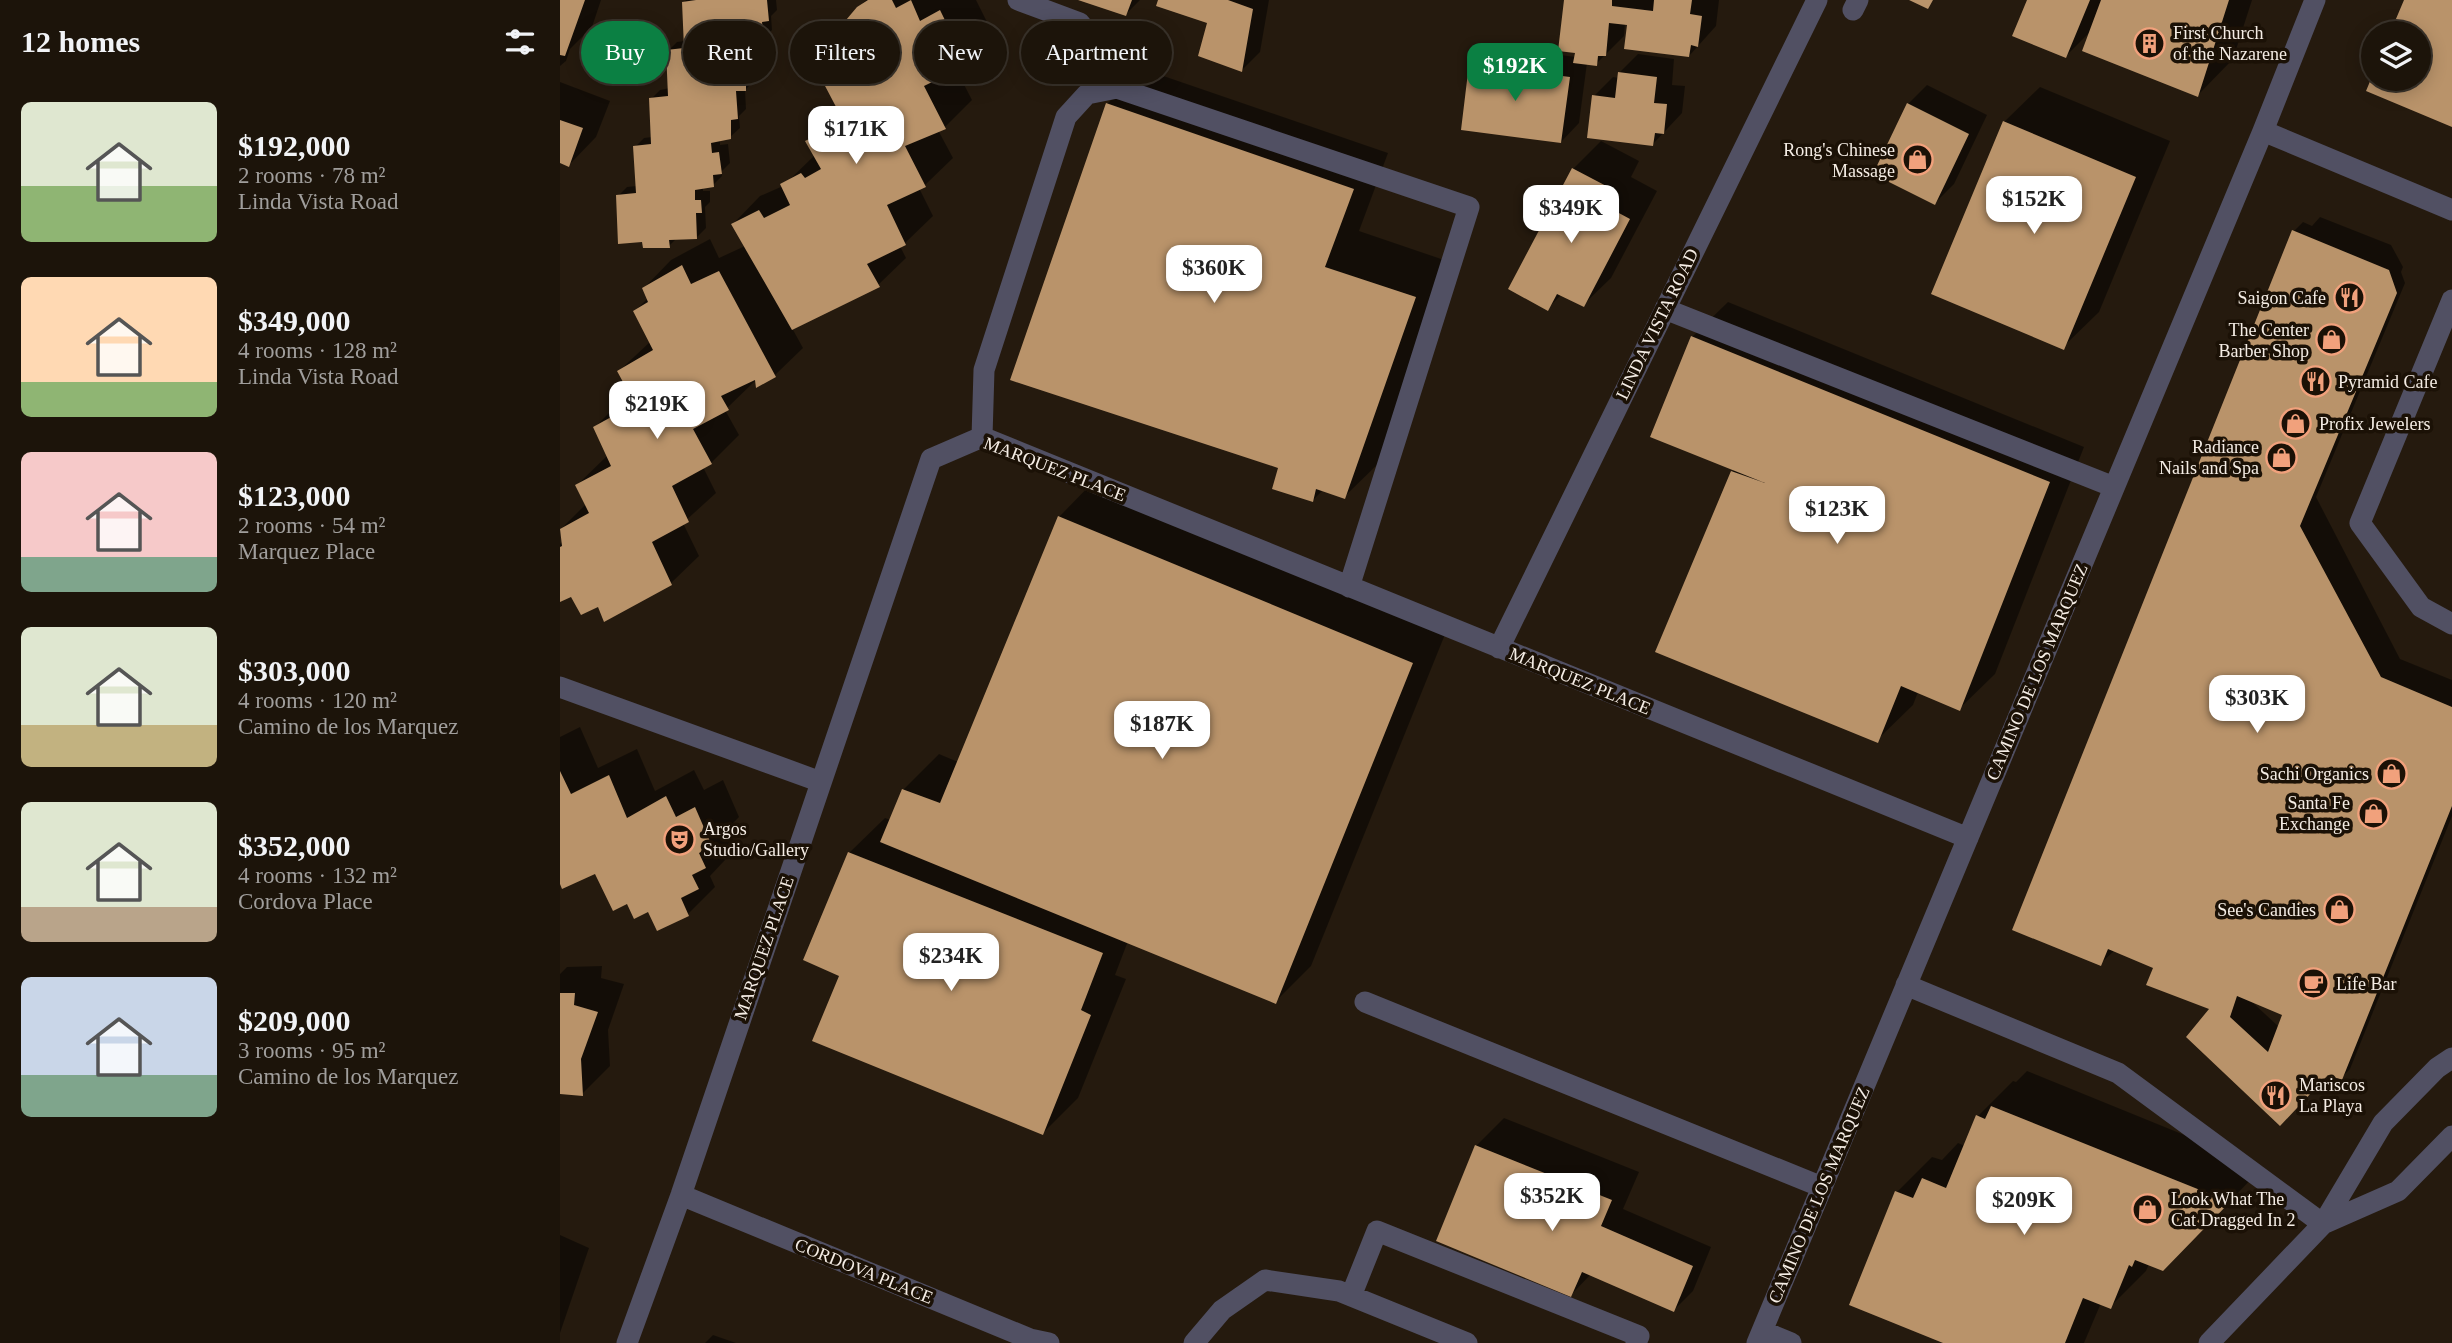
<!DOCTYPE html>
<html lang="en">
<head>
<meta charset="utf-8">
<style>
	:root { --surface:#1c140a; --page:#251d13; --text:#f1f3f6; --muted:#a09e9c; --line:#3a332b; --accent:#0b8043 }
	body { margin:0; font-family:"Times New Roman",serif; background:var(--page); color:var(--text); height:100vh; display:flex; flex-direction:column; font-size:26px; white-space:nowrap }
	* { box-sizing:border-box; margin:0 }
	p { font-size:23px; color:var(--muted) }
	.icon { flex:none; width:38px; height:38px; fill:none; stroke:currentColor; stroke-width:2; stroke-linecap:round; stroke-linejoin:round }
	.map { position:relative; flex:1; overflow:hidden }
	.sheet { display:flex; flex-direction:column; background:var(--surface); width:560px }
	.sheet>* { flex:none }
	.top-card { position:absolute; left:21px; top:21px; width:665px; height:63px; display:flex; gap:14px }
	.controls { position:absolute; left:1801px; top:21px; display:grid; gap:14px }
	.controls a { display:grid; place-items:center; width:70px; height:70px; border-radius:50%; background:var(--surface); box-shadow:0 4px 18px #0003,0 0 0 2px var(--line); font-size:35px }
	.price { position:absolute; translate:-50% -60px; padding:0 16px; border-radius:14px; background:#fff; color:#222; font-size:23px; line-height:46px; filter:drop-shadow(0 2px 4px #0008) }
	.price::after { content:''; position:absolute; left:50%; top:42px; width:21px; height:16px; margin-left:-10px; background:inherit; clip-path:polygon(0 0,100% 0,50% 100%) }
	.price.current { background:var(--accent); color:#fff }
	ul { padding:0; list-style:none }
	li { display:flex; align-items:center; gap:21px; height:175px; padding:0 21px }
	li span { display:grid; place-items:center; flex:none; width:196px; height:140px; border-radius:10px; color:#555 }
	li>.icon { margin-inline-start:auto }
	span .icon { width:84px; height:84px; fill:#fffc; stroke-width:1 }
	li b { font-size:30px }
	h2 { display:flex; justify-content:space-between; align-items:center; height:84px; padding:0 21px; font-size:30px }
	.pill { padding:0 24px; border-radius:32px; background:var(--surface); box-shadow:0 4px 18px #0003,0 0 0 2px var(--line); font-size:24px; line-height:63px }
	.pill.current { background:var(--accent); color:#fff }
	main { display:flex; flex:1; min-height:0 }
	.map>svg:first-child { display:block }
	.shadow { fill:#0007; fill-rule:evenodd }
	.building { fill:#b9936a; fill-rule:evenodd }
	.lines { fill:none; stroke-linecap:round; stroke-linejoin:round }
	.minor { stroke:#515063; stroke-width:21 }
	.labels { text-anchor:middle; stroke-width:7; stroke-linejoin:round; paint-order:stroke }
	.poi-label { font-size:18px; fill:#f5ede5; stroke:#1b1106; text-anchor:start }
	.street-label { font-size:18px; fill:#f5ede5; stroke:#1b1106 }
</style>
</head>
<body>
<main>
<section class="sheet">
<h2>12 homes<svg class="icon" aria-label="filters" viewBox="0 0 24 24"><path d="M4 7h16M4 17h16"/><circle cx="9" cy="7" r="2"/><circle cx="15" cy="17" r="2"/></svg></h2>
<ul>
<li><span style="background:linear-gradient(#dfe7d0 60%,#8fb573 0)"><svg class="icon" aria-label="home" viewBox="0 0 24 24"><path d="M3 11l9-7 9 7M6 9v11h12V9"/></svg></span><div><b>$192,000</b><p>2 rooms · 78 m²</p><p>Linda Vista Road</p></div></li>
<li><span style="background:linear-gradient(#ffd9b3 75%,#8fb573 0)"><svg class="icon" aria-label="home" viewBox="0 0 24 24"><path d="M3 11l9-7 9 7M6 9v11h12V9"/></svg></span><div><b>$349,000</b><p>4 rooms · 128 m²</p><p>Linda Vista Road</p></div></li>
<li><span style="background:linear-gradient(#f6c9c9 75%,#7fa58c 0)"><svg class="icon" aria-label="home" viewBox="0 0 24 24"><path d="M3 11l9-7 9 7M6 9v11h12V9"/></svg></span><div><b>$123,000</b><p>2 rooms · 54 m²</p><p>Marquez Place</p></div></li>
<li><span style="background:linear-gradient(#dfe7d0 70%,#c2b280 0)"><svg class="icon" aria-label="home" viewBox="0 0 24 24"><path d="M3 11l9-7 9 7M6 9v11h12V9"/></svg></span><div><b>$303,000</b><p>4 rooms · 120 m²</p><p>Camino de los Marquez</p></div></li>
<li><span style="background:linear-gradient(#dfe7d0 75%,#b9a48a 0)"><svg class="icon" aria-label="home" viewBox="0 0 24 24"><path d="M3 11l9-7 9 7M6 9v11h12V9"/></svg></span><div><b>$352,000</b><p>4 rooms · 132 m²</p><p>Cordova Place</p></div></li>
<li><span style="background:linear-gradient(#c9d6e8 70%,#7fa58c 0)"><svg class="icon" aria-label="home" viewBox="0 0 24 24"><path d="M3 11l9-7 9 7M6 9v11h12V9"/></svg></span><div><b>$209,000</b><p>3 rooms · 95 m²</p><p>Camino de los Marquez</p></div></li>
</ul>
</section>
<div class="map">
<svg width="1892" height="1343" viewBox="0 0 1892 1343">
	<rect width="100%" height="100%" fill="#251a0e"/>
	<!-- shadow -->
	<path class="shadow" d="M0,0h41l-9,27 -22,22 -4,12 -6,5z
		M126,0h90l1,10 -6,6 1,14 -9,9 -10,2v6l8,-1 1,19 -8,8 1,7 -10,10 1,19 -7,7 1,12 -10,9 -10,2v6l8,-1 2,19 -8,8v5l-9,9 -10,2v4h7v11l-5,5 1,21 -9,9 -20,1 -8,8 -51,-50 9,-9 10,-1 -2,-39 9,-9 8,-1 -1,-38 9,-9 10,-2 -2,-37 9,-9 8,-1 -1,-38z
		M306,0h110l18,36 -28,28 -10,5 16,31 -27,27 -7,3 15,28 -28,27 -6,3 14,28 -28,27 -5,3 6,12 -28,27 -86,43 11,20 -28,27 -19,5 -31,30 14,25 -28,28 -8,4 13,26 -33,30 16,33 -28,27 -73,22 -26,-10 -12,5v-56l2,-2 -2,-12 26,-26 -9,-19 31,-30 -13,-28 28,-28 9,-5 -13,-23 32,-30 -16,-30 13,-13 -4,-10 27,-28 39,-21 9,19 26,-12 -12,-22 27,-28 23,-10 32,-31 -8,-13 28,-28 5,-3 -14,-27 32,-30v-46z
		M522,0h58l-14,14z
		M600,0h109l-9,52 -18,18 -32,-48z
		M1006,0h153l-3,26 -27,30 -64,-33 -1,13 -28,28 -9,-1 -8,60 -18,19 -90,-77 18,-19 87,11z
		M1469,0h223l-19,59 -35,36 -107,-64 -25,25z
		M1078,54l36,5 -2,26 13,1 -3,27 -29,31 -59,-48 19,-19 6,1v-5z
		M583,69l245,84 -29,78 91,31 -70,200 -36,35 -21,-7 -10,10 -33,-33 -173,-363z
		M0,82l50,19 -14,36 -27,28 -9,-4z
		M1367,85l60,30 -33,69 -19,19 -27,-99z
		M1480,87l130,54 -71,171 -36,35 -59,-225z
		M1041,141l38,20 -8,16 26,14 -46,87 -28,27 -21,-11 -14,14 25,-139z
		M1760,217l71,28 12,22 -2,5 4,11 -89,214 84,162 52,21v136l-102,253 -9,9 -13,-5 -48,50 -68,-115 -57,-41 -40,-17 -15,14 194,-733 9,-9 9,4zM1691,1001l33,13 -5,13z
		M1168,302l356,145 -89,227 -36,35 -41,-17 -5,13 -36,35 -219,-89 76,-182 -42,-132z
		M534,481l354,146 -137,339 -35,35 -148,-60 -13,34 11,4 -48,119 -35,35 -202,-158 8,-122 36,-35 6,2 12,-30 36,-36 19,8 101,-245z
		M20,727l18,41 39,-19 18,42 39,-21 10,20 19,-10 16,37 -11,11 5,11 -12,12 4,9 -15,16 5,11 -28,28 -38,-5 -22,-9 -31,-29 -36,8v-143z
		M42,966l-1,12 23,6 -16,46 2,36 -28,28 -22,-1v-119l7,-7z
		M1467,1071l236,96 -65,67 -49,30 -3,7 -36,36 -9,-4 -17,40h-137l-50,-151 35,-35 10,3 16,-17 7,3 13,-30 35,-35 3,1z
		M944,1118l135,54 -16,37 88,38 -18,44 -19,19 -83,-36 -20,21 -95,-149z
		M0,1235l29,13 -29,85z
		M153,1335l23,8h-31z"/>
	<!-- building -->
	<path class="building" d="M0,0h25l-20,56 -5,-1z
		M136,0h71l2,21 -7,1 2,18 -20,4 1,11 7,-1 2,22 -8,1v14h-10l2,28 -7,1v19l-20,4 1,10 7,-1 3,22 -9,1 1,12 -19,3v10h6l1,13h-6l1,26 -28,1 1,8h-27l-1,-6 -24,2 -2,-49 20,-2 -3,-47 18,-2 -2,-46 19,-2 -2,-46 18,-2 -2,-46z
		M308,0h24l4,8 15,-8 9,21 20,-11 27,55 -43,21 22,43 -41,17 21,41 -39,18 19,40 -39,19 13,23 -88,43 -61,-106 28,-14 5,8 26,-13 -10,-21 21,-11 4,5 16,-9 -16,-28 39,-19 -20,-38 37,-19 -20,-39 16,-19z
		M518,0h54l-6,16z
		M598,0h70l25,9 -11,63 -44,-16 9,-33 -51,-17z
		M1004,0h48v6l41,5 1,-11h38l-2,14 12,2 -4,31 -7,-2 -2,12 -65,-8 3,-24 -18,-2 -3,33h-8l-1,10 -24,-3 2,-10 -17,-2z
		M1349,0h24l-5,9z
		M1467,0h63l-24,58 -54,-22z
		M1541,0h128l-31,97 -116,-46z
		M1844,0h48v127l-86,-36 5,-12h47v-46h-28z
		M909,64l101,13 -9,66 -100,-13z
		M1058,72l39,5 -3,26 13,1 -3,30 -9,-1 -2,13 -66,-8 5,-43 23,3z
		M546,103l248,86 -29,78 91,30 -71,202 -29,-10 -3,13 -41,-13 6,-21 -268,-88z
		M1347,103l62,31 -34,71 -62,-31z
		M0,120l23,8 -14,39 -9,-4z
		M1443,121l133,56 -72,173 -133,-56z
		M1012,168l40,21 -8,16 26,14 -46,88 -27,-13 -9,17 -40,-22z
		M1732,230l97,40 8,23 -97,233 81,151 71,30v99l-110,274 -14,-5 -48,51 -94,-89 23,-28 -63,-24 7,-17 -45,-19 -7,17 -89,-36zM1677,996l45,19 -14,37 -38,-35z
		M122,265l9,19 28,-13 57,106 -20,11 -1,-8 -34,16 8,14 -36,19 19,35 -40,22 17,36 -37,20 20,43 -68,37 -6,-15 -17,8 -10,-18 -11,5v-55l2,-1 -2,-17 29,-16 -14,-28 36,-19 -18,-39 42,-23 -18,-33 36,-21 -20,-39 15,-9 -6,-14z
		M1131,336l359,146 -90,229 -59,-25 -23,57 -223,-91 76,-181 34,12 -115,-46z
		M498,516l355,147 -137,341 -396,-162 22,-53 38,14z
		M0,771l11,23 38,-19 18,43 39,-22 10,21 19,-10 17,39 -13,7 7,15 -14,7 7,14 -18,9 8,18 -32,15 -9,-19 -14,7 -7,-15 -14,7 -18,-37 -33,15 -2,-5z
		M288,852l255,101 -22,57 10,5 -48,120 -231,-94 27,-65 -36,-16z
		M0,993h15l-1,12 24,7 -17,47 2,37 -23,-2z
		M1431,1106l239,96 -67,69 -28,-11 -3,7 -3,-2 -18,44 -28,-11 -18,45h-122l-94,-38 46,-114 18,7 9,-20 24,10 30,-73 9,4z
		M915,1145l137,55 -11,26 92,40 -19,46 -92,-40 -11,25 -135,-56z"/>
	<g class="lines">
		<!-- minor -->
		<path class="minor" d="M458,0l62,23
			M1293,10l5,-10
			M1703,131l189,79
			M1892,300l-92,223 61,84 31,17
			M1105,309l449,178
			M422,437l2,-67 82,-253 21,-23 30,-6 352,119 -120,380
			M939,648l318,-648
			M0,687l261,95
			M1346,985l212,88 205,151
			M805,1002l457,185
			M121,1195l349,144 19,4
			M1763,1224l75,-33 54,-55
			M791,1296l26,-65 262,105 -3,7
			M1202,1331l29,12
			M67,1343l54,-148 250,-736 51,-22 986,401
			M634,1343l28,-33 43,-30 74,11 128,52
			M1197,1343l506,-1212 52,-131
			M1649,1343l114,-119 60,-101 54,-55 15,-10"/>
	</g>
	<!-- icons -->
	<defs>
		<symbol id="building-ring" viewBox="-11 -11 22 22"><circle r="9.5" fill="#1b1106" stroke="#f1a17c" stroke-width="1.5"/><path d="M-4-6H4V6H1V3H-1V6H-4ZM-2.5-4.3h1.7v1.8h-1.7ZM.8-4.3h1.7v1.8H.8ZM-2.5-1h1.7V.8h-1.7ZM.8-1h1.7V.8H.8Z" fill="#f1a17c"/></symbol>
		<symbol id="shop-ring" viewBox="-11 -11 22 22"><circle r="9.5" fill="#1b1106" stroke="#f1a17c" stroke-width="1.5"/><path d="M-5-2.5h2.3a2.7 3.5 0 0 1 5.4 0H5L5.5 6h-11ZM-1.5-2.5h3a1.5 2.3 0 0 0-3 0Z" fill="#f1a17c"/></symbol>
		<symbol id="restaurant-ring" viewBox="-11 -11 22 22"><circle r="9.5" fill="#1b1106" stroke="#f1a17c" stroke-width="1.5"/><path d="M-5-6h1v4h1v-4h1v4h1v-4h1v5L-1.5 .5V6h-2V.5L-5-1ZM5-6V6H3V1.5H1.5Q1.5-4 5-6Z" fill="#f1a17c"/></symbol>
		<symbol id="theatre-ring" viewBox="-11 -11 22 22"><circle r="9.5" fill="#1b1106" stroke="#f1a17c" stroke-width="1.5"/><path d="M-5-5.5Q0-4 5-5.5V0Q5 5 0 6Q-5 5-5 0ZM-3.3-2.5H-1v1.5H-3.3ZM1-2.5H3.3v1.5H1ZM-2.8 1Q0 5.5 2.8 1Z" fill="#f1a17c"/></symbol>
		<symbol id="cafe-ring" viewBox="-11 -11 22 22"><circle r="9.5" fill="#1b1106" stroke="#f1a17c" stroke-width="1.5"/><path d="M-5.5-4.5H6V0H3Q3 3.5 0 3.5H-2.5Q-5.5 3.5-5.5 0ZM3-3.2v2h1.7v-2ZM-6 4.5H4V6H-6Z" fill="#f1a17c"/></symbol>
	</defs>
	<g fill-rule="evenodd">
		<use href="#building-ring" x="1572" y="26" width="35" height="35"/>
		<use href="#shop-ring" x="1340" y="142" width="35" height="35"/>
		<use href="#restaurant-ring" x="1772" y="280" width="35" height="35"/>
		<use href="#shop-ring" x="1754" y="322" width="35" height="35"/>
		<use href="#restaurant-ring" x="1738" y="364" width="35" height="35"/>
		<use href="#shop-ring" x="1718" y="406" width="35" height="35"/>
		<use href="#shop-ring" x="1704" y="440" width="35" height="35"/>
		<use href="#shop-ring" x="1814" y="756" width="35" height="35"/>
		<use href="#shop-ring" x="1796" y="796" width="35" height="35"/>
		<use href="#theatre-ring" x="102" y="822" width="35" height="35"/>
		<use href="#shop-ring" x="1762" y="892" width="35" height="35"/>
		<use href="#cafe-ring" x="1736" y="966" width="35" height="35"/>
		<use href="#restaurant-ring" x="1698" y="1078" width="35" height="35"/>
		<use href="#shop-ring" x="1570" y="1192" width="35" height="35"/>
	</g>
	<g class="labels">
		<!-- poi labels -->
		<g class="poi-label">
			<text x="1613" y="39">First Church<tspan x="1613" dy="21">of the Nazarene</tspan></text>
			<text x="1335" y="156" text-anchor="end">Rong's Chinese<tspan x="1335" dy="21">Massage</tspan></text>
			<text x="1766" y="304" text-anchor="end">Saigon Cafe</text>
			<text x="1749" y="336" text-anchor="end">The Center<tspan x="1749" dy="21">Barber Shop</tspan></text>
			<text x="1778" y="388">Pyramid Cafe</text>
			<text x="1759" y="430">Profix Jewelers</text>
			<text x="1699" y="453" text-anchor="end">Radiance<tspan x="1699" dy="21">Nails and Spa</tspan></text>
			<text x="1809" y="780" text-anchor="end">Sachi Organics</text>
			<text x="1790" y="809" text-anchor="end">Santa Fe<tspan x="1790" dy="21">Exchange</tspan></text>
			<text x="143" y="835">Argos<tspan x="143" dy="21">Studio/Gallery</tspan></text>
			<text x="1756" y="916" text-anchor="end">See's Candies</text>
			<text x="1776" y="990">Life Bar</text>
			<text x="1739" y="1091">Mariscos<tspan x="1739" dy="21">La Playa</tspan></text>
			<text x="1611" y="1205">Look What The<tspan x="1611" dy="21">Cat Dragged In 2</tspan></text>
		</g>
		<!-- street labels -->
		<g class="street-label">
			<text transform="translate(1097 324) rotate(-64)" y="6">LINDA VISTA ROAD</text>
			<text transform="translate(495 469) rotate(21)" y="6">MARQUEZ PLACE</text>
			<text transform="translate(1477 672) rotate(-67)" y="6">CAMINO DE LOS MARQUEZ</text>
			<text transform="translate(1020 681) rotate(22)" y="6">MARQUEZ PLACE</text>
			<text transform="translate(204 948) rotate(-71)" y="6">MARQUEZ PLACE</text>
			<text transform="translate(1259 1195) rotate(-67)" y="6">CAMINO DE LOS MARQUEZ</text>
			<text transform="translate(304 1271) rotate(22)" y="6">CORDOVA PLACE</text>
		</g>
	</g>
</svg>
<div class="controls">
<a><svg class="icon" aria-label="layers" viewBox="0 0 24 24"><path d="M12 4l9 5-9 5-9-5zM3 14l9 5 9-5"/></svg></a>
</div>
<b class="price current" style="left:955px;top:103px">$192K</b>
<b class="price" style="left:296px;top:166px">$171K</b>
<b class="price" style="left:1474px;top:236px">$152K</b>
<b class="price" style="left:1011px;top:245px">$349K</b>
<b class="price" style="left:654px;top:305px">$360K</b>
<b class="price" style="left:97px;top:441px">$219K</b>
<b class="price" style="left:1277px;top:546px">$123K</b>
<b class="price" style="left:1697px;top:735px">$303K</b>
<b class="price" style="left:602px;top:761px">$187K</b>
<b class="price" style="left:391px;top:993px">$234K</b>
<b class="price" style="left:992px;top:1233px">$352K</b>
<b class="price" style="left:1464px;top:1237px">$209K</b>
<div class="top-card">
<a class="pill current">Buy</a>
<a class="pill">Rent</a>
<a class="pill">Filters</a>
<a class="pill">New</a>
<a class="pill">Apartment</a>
</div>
</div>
</main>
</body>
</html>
